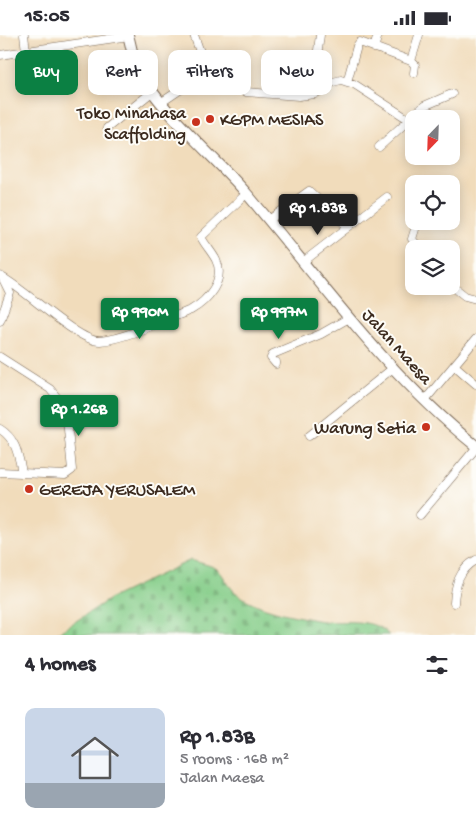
<!DOCTYPE html>
<html lang="en">
<head>
<meta charset="utf-8">
<style>
	:root { --surface:#fff; --page:#f7f7f7; --text:#2b2b33; --muted:#7c7c81; --line:#e1e1e2; --accent:#0b8043 }
	body { margin:0; font-family:"Gochi Hand",sans-serif; background:var(--page); color:var(--text); height:100vh; display:flex; flex-direction:column; font-size:19px; white-space:nowrap }
	* { box-sizing:border-box; margin:0 }
	p { font-size:16px; color:var(--muted) }
	.icon { flex:none; width:28px; height:28px; fill:none; stroke:currentColor; stroke-width:2; stroke-linecap:round; stroke-linejoin:round }
	.map { position:relative; height:600px; overflow:hidden }
	.drawer { display:flex; flex-direction:column; background:var(--surface); flex:1 }
	.drawer>* { flex:none }
	.guide { position:absolute; left:15px; top:15px; width:446px; height:45px; display:flex; gap:10px }
	.needle { width:32px; rotate:203deg }
	.tools { position:absolute; left:405px; top:75px; display:grid; gap:10px }
	.tools a { display:grid; place-items:center; width:55px; height:55px; border-radius:10px; background:var(--surface); box-shadow:0 2px 12px #0003; font-size:25px }
	.price { position:absolute; translate:-50% -42px; padding:0 11px; border-radius:5px; background:var(--accent); color:#fff; font-size:16px; line-height:32px; filter:drop-shadow(0 1px 2px #0008) }
	.price::after { content:''; position:absolute; left:50%; top:30px; width:15px; height:11px; margin-left:-8px; background:inherit; clip-path:polygon(0 0,100% 0,50% 100%) }
	.price.on { background:#222; color:#fff }
	ul { padding:0; list-style:none }
	li { display:flex; align-items:center; gap:15px; height:125px; padding:0 25px }
	li+li { border-top:1px solid var(--line) }
	li span { display:grid; place-items:center; flex:none; width:140px; height:100px; border-radius:10px; color:#555 }
	li>.icon { margin-inline-start:auto }
	span .icon { width:60px; height:60px; fill:#fffc; stroke-width:1 }
	li b { font-size:21px }
	h2 { display:flex; justify-content:space-between; align-items:center; height:60px; padding:0 25px; font-size:21px }
	.chip { padding:0 18px; border-radius:10px; background:var(--surface); box-shadow:0 2px 12px #0003; font-size:18px; line-height:45px }
	.chip.on { background:var(--accent); color:#fff }
	.status { display:flex; justify-content:space-between; align-items:center; height:35px; padding:0 25px; background:var(--surface); direction:ltr }
	.status svg { height:14px; fill:currentColor }
	.map>svg:first-child { display:block }
	.cemetery { fill:url(#cemetery-stones); stroke:#607c54 }
	.lines { fill:none; stroke-linecap:round; stroke-linejoin:round }
	.minor-casing { stroke:#7b6855; stroke-width:9 }
	.tertiary-casing { stroke:#7b6855; stroke-width:12 }
	.minor { stroke:#fff; stroke-width:8 }
	.tertiary { stroke:#fff; stroke-width:10 }
	.poi-dot { fill:#c8321e; stroke:#fdfcf7; stroke-width:2 }
	.labels { text-anchor:middle; stroke-width:4; stroke-linejoin:round; paint-order:stroke }
	.poi-label { font-size:18px; fill:#3b2a1e; stroke:#fdfcf7; text-anchor:end }
	.street-label { font-size:18px; fill:#3b2a1e; stroke:#fdfcf7 }
</style>
</head>
<body>
<div class="status"><b>15:05</b><svg viewBox="0 0 49 12"><path d="M0 12V9h3v3zM5 12V6h3v6zM10 12V3h3v9zM15 12V0h3v12zM26 1h20v11H26zM47 4h2v5h-2z"/></svg></div>
<div class="map">
<svg width="476" height="600" viewBox="0 0 476 600">
	<defs>
		<pattern id="cemetery-stones" width="16" height="16" patternUnits="userSpaceOnUse" patternTransform="scale(1.25)"><rect width="16" height="16" fill="#85cd89"/><path d="M2 7V4a2 2 0 0 1 4 0v3zM10 15v-3a2 2 0 0 1 4 0v3z" fill="#74b076"/></pattern>
	</defs>
	<rect width="100%" height="100%" fill="#fdfcf7"/>
	<filter id="ink" filterUnits="userSpaceOnUse"><feTurbulence type="fractalNoise" baseFrequency=".02" numOctaves="2"/><feDisplacementMap in="SourceGraphic" scale="10" xChannelSelector="R" yChannelSelector="G"/><feConvolveMatrix kernelMatrix="1 2 1 2 8 2 1 2 1" color-interpolation-filters="sRGB"/></filter>
	<filter id="wash" filterUnits="userSpaceOnUse"><feTurbulence type="fractalNoise" baseFrequency=".0096" numOctaves="4" result="noise"/><feDisplacementMap in="SourceGraphic" scale="20" xChannelSelector="R" yChannelSelector="G"/><feGaussianBlur stdDeviation="1.12" result="paint"/><feColorMatrix in="noise" values="0 0 0 0 0 0 0 0 0 0 0 0 0 0 0 0 0 1.4 0 .05"/><feComposite in="paint" operator="in"/></filter>
	<g filter="url(#wash)">
		<rect width="100%" height="100%" fill="#f1dcbb"/>
		<!-- cemetery -->
		<path class="cemetery" d="M191,525c8,3 20,5 26,9 8,7 11,19 22,26 21,15 52,20 77,25 23,5 55,-5 73,15h-334l56,-37z"/>
	</g>
	<g filter="url(#ink)">
		<g class="lines">
			<defs>
				<path id="minor" d="M24,0l2,16
					M194,0l12,34 -4,8
					M320,0l-4,30 13,19
					M374,13l4,-13
					M0,20l129,-19
					M411,26l8,-26
					M347,47l10,-36 3,-4 51,19 4,4 -1,8
					M162,67l37,-25 47,15 53,4 16,-2 18,-12 8,-2 13,4 54,35
					M107,93l45,-36
					M379,112l45,-41 28,-12
					M269,185l40,-29 38,35
					M417,188l-5,16 8,10
					M303,227l84,-65
					M0,241c24,12 78,66 100,65 25,-2 67,-22 91,-31 16,-9 35,-30 25,-50 -4,-8 -11,-15 -15,-23l45,-43
					M451,250l14,11 11,3
					M0,286l10,-28 -8,-16
					M0,322l50,32 16,20 6,61 -7,5 -65,-3
					M276,327v2l-5,-6 2,-4 48,-20 28,-16
					M454,330l22,19
					M425,365l51,-61
					M0,394c16,10 18,25 22,43
					M309,401l84,-68
					M420,480l56,-67
					M454,568c1,-18 5,-33 22,-43"/>
				<path id="tertiary" d="M128,0c3,10 4,20 8,29 19,44 79,92 111,130 73,86 140,181 229,252"/>
			</defs>
			<!-- minor casing -->
			<use href="#minor" class="minor-casing"/>
			<!-- tertiary casing -->
			<use href="#tertiary" class="tertiary-casing"/>
			<!-- minor -->
			<use href="#minor" class="minor"/>
			<!-- tertiary -->
			<use href="#tertiary" class="tertiary"/>
		</g>
	</g>
	<!-- markers -->
	<g class="poi-dot">
		<circle cx="210" cy="84" r="5"/>
		<circle cx="196" cy="87" r="5"/>
		<circle cx="426" cy="392" r="5"/>
		<circle cx="29" cy="454" r="5"/>
	</g>
	<g class="labels">
		<!-- poi labels -->
		<g class="poi-label">
			<text x="186" y="83">Toko Minahasa<tspan x="186" dy="21">Scaffolding</tspan></text>
			<text x="220" y="90" text-anchor="start">KGPM MESIAS</text>
			<text x="416" y="398">Warung Setia</text>
			<text x="39" y="460" text-anchor="start">GEREJA YERUSALEM</text>
		</g>
		<!-- street labels -->
		<g class="street-label">
			<text transform="translate(398 311) rotate(48)" y="6">Jalan Maesa</text>
		</g>
	</g>
</svg>
<div class="tools">
<a><svg class="needle" viewBox="-14 -14 28 28"><path d="M0-13l5 13h-10z" fill="#e53935"/><path d="M0 13l5-13h-10z" fill="#7c7c81"/></svg></a>
<a><svg class="icon" aria-label="locate" viewBox="0 0 24 24"><circle cx="12" cy="12" r="6"/><path d="M12 2v4M12 18v4M2 12h4M18 12h4"/></svg></a>
<a><svg class="icon" aria-label="layers" viewBox="0 0 24 24"><path d="M12 4l9 5-9 5-9-5zM3 14l9 5 9-5"/></svg></a>
</div>
<b class="price on" style="left:318px;top:201px">Rp 1.83B</b>
<b class="price" style="left:140px;top:305px">Rp 990M</b>
<b class="price" style="left:279px;top:305px">Rp 997M</b>
<b class="price" style="left:79px;top:402px">Rp 1.26B</b>
<div class="guide">
<a class="chip on">Buy</a>
<a class="chip">Rent</a>
<a class="chip">Filters</a>
<a class="chip">New</a>
</div>
</div>
<section class="drawer">
<h2>4 homes<svg class="icon" aria-label="filters" viewBox="0 0 24 24"><path d="M4 7h16M4 17h16"/><circle cx="9" cy="7" r="2"/><circle cx="15" cy="17" r="2"/></svg></h2>
<ul>
<li><span style="background:linear-gradient(#c9d6e8 75%,#9aa5b1 0)"><svg class="icon" aria-label="home" viewBox="0 0 24 24"><path d="M3 11l9-7 9 7M6 9v11h12V9"/></svg></span><div><b>Rp 1.83B</b><p>5 rooms · 168 m²</p><p>Jalan Maesa</p></div></li>
</ul>
</section>
</body>
</html>
